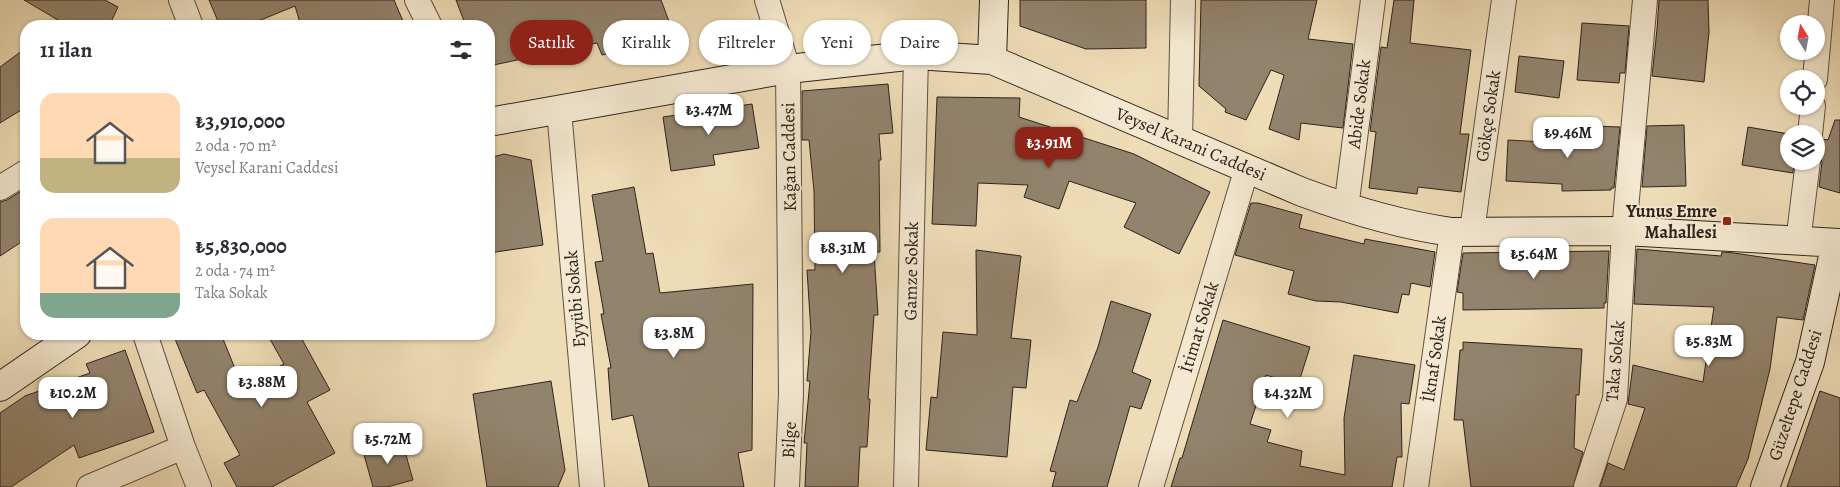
<!DOCTYPE html>
<html lang="tr">
<head>
<meta charset="utf-8">
<style>
	:root { --surface:#fff; --page:#f2f2f3; --text:#2b2b33; --muted:#7c7c81; --accent:#8f2418 }
	body { margin:0; font-family:Alegreya,serif; background:var(--page); color:var(--text); height:100vh; display:flex; flex-direction:column; font-size:19px; white-space:nowrap }
	* { box-sizing:border-box; margin:0 }
	p { font-size:16px; color:var(--muted) }
	.icon { flex:none; width:28px; height:28px; fill:none; stroke:currentColor; stroke-width:2; stroke-linecap:round; stroke-linejoin:round }
	.map { position:relative; flex:1; overflow:hidden }
	.details { position:absolute; left:20px; top:20px; width:475px; height:320px; display:flex; flex-direction:column; background:var(--surface); border-radius:20px; box-shadow:0 1px 4px #0004 }
	.details>* { flex:none }
	.hud { position:absolute; left:510px; top:20px; width:475px; height:45px; display:flex; gap:10px }
	.needle { width:32px; rotate:349deg }
	.controls { position:absolute; left:1780px; top:15px; display:grid; gap:10px }
	.controls a { display:grid; place-items:center; width:45px; height:45px; border-radius:50%; background:var(--surface); box-shadow:0 1px 4px #0004; font-size:25px }
	.price { position:absolute; translate:-50% -42px; padding:0 11px; border-radius:10px; background:#fff; color:#222; font-size:16px; line-height:32px; filter:drop-shadow(0 1px 2px #0008) }
	.price::after { content:''; position:absolute; left:50%; top:30px; width:15px; height:11px; margin-left:-8px; background:inherit; clip-path:polygon(0 0,100% 0,50% 100%) }
	.price.active { background:var(--accent); color:#fff }
	ul { padding:0; list-style:none }
	li { display:flex; align-items:center; gap:15px; height:125px; padding:0 20px }
	li span { display:grid; place-items:center; flex:none; width:140px; height:100px; border-radius:15px; color:#555 }
	li>.icon { margin-inline-start:auto }
	span .icon { width:60px; height:60px; fill:#fffc; stroke-width:1 }
	li b { font-size:21px }
	h2 { display:flex; justify-content:space-between; align-items:center; height:60px; padding:0 20px; font-size:21px }
	.pill { padding:0 18px; border-radius:22px; background:var(--surface); box-shadow:0 1px 4px #0004; font-size:18px; line-height:45px }
	.pill.active { background:var(--accent); color:#fff }
	.map>svg:first-child { display:block }
	.building { fill:#92836d; stroke:#2e221d }
	.lines { fill:none; stroke-linecap:round; stroke-linejoin:round }
	.street-casing { stroke:#5e5043; stroke-width:26 }
	.secondary-casing { stroke:#2e221d; stroke-width:30 }
	.street { stroke:#f4e8d0; stroke-width:24 }
	.secondary { stroke:#f4e8d0; stroke-width:28 }
	.poi-dot { fill:#8f2418; stroke:#f4e8d0; stroke-width:2 }
	.labels { text-anchor:middle; stroke-width:4; stroke-linejoin:round; paint-order:stroke }
	.street-label { font-size:18px; fill:#2e221d; stroke:#f4e8d0 }
	.poi-label { font-size:18px; font-weight:bold; fill:#2e221d; stroke:#f4e8d0; text-anchor:end }
</style>
</head>
<body>
<div class="map">
<svg width="1840" height="487" viewBox="0 0 1840 487">
	<rect width="100%" height="100%" fill="#eedcb6"/>
	<filter id="stains"><feTurbulence type="fractalNoise" baseFrequency=".004" numOctaves="4"/><feColorMatrix values="0 0 0 0 .2 0 0 0 0 .09 0 0 0 0 .02 0 0 0 .5 -.17"/></filter>
	<radialGradient id="worn" r=".72"><stop offset=".6" stop-color="#630" stop-opacity="0"/><stop offset="1" stop-color="#630" stop-opacity=".3"/></radialGradient>
	<!-- building -->
	<path class="building" d="M24,0h81l13,7 -9,19h-41z
		M209,0h185l11,26h-104l-6,-20 -49,20h-26z
		M456,0h205l15,40 -74,15 -5,-12 -108,23v-40h-23z
		M1020,0h126v48l-60,1 -66,-23z
		M1201,0h116l-9,39 45,5 -10,84 -42,-5 -2,17 -30,-11 15,-54 -13,-5 -25,50 -21,-8 1,-3 -27,-23z
		M1394,0h20l-4,43 61,7 -11,84h9l-8,58 -43,-5 -1,7 -48,-6 7,-56 -6,-1 11,-84 6,1z
		M1659,0h49l1,32 -5,50 -52,-6 5,-47z
		M1582,23l47,3 -4,47h-5l-1,10 -42,-3z
		M26,48v59l-26,16v-56z
		M1519,56l45,5 -5,37 -44,-6z
		M888,84l5,49 -14,1 2,26h-2l1,92h-6l4,63h-4l-6,84h2l-3,48h-7l-2,40h-53l2,-44h-3l6,-62h-3l4,-49 -4,-62h8l-1,-79 -5,-51h-7v-49z
		M937,97l83,1 -1,19 115,37 76,38 -31,62 -55,-27 12,-24 -67,-22 -10,28 -35,-12 4,-12 -50,-2 -2,43 -44,-2z
		M752,104l7,44 -46,7 2,10 -44,6 -8,-54z
		M1835,120h5v73l-21,-6 3,-25 -6,-16 6,-7 6,1z
		M1562,125l58,2 -6,61h-3v2l-49,1v-7l-56,-3 2,-41 54,3z
		M1684,125l2,61 -44,1 5,-61z
		M1748,127l41,7v27h5l-1,12 -51,-8z
		M504,154l27,6 12,85 -54,8v-95z
		M634,187l12,67 7,-1 7,40 93,-9 -1,166 -14,3 6,34h-95l-16,-72 -21,5 -4,-52h3l-10,-54h3l-9,-52 8,-1 -11,-66z
		M26,188v51l-26,17v-54l7,-2z
		M1251,203h7l44,12 -3,13 65,16 1,-5 70,13 -5,35 -19,-4 -2,12 -7,-1 -4,19 -57,-11 -25,-1 -28,-7 6,-23 -59,-16z
		M1637,249l84,7 1,-4 12,1 81,12 -12,55 -26,-3 -7,52 -22,90 -12,28h-136l8,-24 16,7 21,-62 -17,-4 5,-39 70,17 11,-75 -80,-3z
		M976,250l45,6 -10,82 20,2 -5,48 -13,-1 -6,70 -81,-7 5,-53 6,1 6,-66 34,3z
		M1609,251l-3,52h-2v5l-141,2v-17l-6,-1 6,-39z
		M1111,301l40,13 -19,58 19,8 -10,29 -11,-3 -23,81h-55l4,-15 -6,-1 20,-71 7,2 21,-55z
		M1223,320l87,27 -12,38 -32,-10 -16,49 21,6 -4,12 35,9 -2,15 45,9 -1,-57 10,-63 61,10 -6,39 -8,-1 1,54h-5l-5,30h-221l9,-29h2z
		M173,334h48l21,52 42,-22 -17,-30h32l31,56 -23,12 28,51 -63,34h-35l-13,-24 16,-8 -36,-65 -7,3z
		M1463,342l119,7 -3,46h-3l-2,53 9,4 -10,35h-102l-8,-67h-9l6,-70h3z
		M125,350l29,82 -75,26 -5,-13 -63,42h-11v-74l25,-17 65,-23 -4,-9z
		M551,381l14,89 -7,17h-71l-14,-93z
		M1820,391l20,7v89h-53z
		M402,441l11,39 -26,7h-14l-10,-36z"/>
	<g class="lines">
		<defs>
			<path id="street" d="M181,0l10,26
				M417,0l13,26
				M767,0l21,69 3,325 -4,93
				M1815,79l7,-79
				M559,110l33,377
				M1810,134l3,-28
				M1180,140l3,-140
				M0,188l26,-16
				M1346,208l27,-208
				M1472,231l32,-231
				M1798,242l10,-81
				M145,334l38,113 16,40
				M89,487l94,-40
				M906,487l10,-432
				M1151,487l96,-319
				M1416,487l36,-255
				M1586,487l29,-88 9,-168 21,-231"/>
			<path id="secondary" d="M992,60l2,-60
				M489,122l299,-53 128,-14 76,5 310,132c49,18 98,33 150,40l172,-1 216,12
				M0,387l77,-53
				M1765,487l45,-125 26,-119"/>
		</defs>
		<!-- street casing -->
		<use href="#street" class="street-casing"/>
		<!-- secondary casing -->
		<use href="#secondary" class="secondary-casing"/>
		<!-- street -->
		<use href="#street" class="street"/>
		<!-- secondary -->
		<use href="#secondary" class="secondary"/>
	</g>
	<!-- markers -->
	<rect class="poi-dot" x="1722" y="216" width="10" height="10" rx="2.5"/>
	<g class="labels">
		<!-- street labels -->
		<g class="street-label">
			<text transform="translate(1359 104) rotate(-83)" y="6">Abide Sokak</text>
			<text transform="translate(1488 116) rotate(-82)" y="6">Gökçe Sokak</text>
			<text transform="translate(1191 144) rotate(23)" y="6">Veysel Karani Caddesi</text>
			<text transform="translate(789 157) rotate(-91)" y="6">Kağan Caddesi</text>
			<text transform="translate(911 271) rotate(-89)" y="6">Gamze Sokak</text>
			<text transform="translate(575 299) rotate(-95)" y="6">Eyyübi Sokak</text>
			<text transform="translate(1199 327) rotate(-73)" y="6">İtimat Sokak</text>
			<text transform="translate(1434 359) rotate(-82)" y="6">İknaf Sokak</text>
			<text transform="translate(1615 361) rotate(-85)" y="6">Taka Sokak</text>
			<text transform="translate(1795 395) rotate(-72)" y="6">Güzeltepe Caddesi</text>
			<text transform="translate(789 440) rotate(-87)" y="6">Bilge</text>
		</g>
		<!-- poi labels -->
		<g class="poi-label">
			<text x="1717" y="217">Yunus Emre<tspan x="1717" dy="21">Mahallesi</tspan></text>
		</g>
	</g>
	<rect width="100%" height="100%" filter="url(#stains)"/>
	<rect width="100%" height="100%" fill="url(#worn)"/>
</svg>
<div class="controls">
<a><svg class="needle" viewBox="-14 -14 28 28"><path d="M0-13l5 13h-10z" fill="#e53935"/><path d="M0 13l5-13h-10z" fill="#7c7c81"/></svg></a>
<a><svg class="icon" aria-label="locate" viewBox="0 0 24 24"><circle cx="12" cy="12" r="6"/><path d="M12 2v4M12 18v4M2 12h4M18 12h4"/></svg></a>
<a><svg class="icon" aria-label="layers" viewBox="0 0 24 24"><path d="M12 4l9 5-9 5-9-5zM3 14l9 5 9-5"/></svg></a>
</div>
<b class="price" style="left:709px;top:136px">₺3.47M</b>
<b class="price" style="left:1568px;top:159px">₺9.46M</b>
<b class="price active" style="left:1049px;top:169px">₺3.91M</b>
<b class="price" style="left:843px;top:274px">₺8.31M</b>
<b class="price" style="left:1534px;top:280px">₺5.64M</b>
<b class="price" style="left:674px;top:359px">₺3.8M</b>
<b class="price" style="left:1709px;top:367px">₺5.83M</b>
<b class="price" style="left:262px;top:408px">₺3.88M</b>
<b class="price" style="left:73px;top:419px">₺10.2M</b>
<b class="price" style="left:1288px;top:419px">₺4.32M</b>
<b class="price" style="left:388px;top:465px">₺5.72M</b>
<div class="hud">
<a class="pill active">Satılık</a>
<a class="pill">Kiralık</a>
<a class="pill">Filtreler</a>
<a class="pill">Yeni</a>
<a class="pill">Daire</a>
</div>
<section class="details">
<h2>11 ilan<svg class="icon" aria-label="filters" viewBox="0 0 24 24"><path d="M4 7h16M4 17h16"/><circle cx="9" cy="7" r="2"/><circle cx="15" cy="17" r="2"/></svg></h2>
<ul>
<li><span style="background:linear-gradient(#ffd9b3 65%,#c2b280 0)"><svg class="icon" aria-label="home" viewBox="0 0 24 24"><path d="M3 11l9-7 9 7M6 9v11h12V9"/></svg></span><div><b>₺3,910,000</b><p>2 oda · 70 m²</p><p>Veysel Karani Caddesi</p></div></li>
<li><span style="background:linear-gradient(#ffd9b3 75%,#7fa58c 0)"><svg class="icon" aria-label="home" viewBox="0 0 24 24"><path d="M3 11l9-7 9 7M6 9v11h12V9"/></svg></span><div><b>₺5,830,000</b><p>2 oda · 74 m²</p><p>Taka Sokak</p></div></li>
</ul>
</section>
</div>
</body>
</html>
